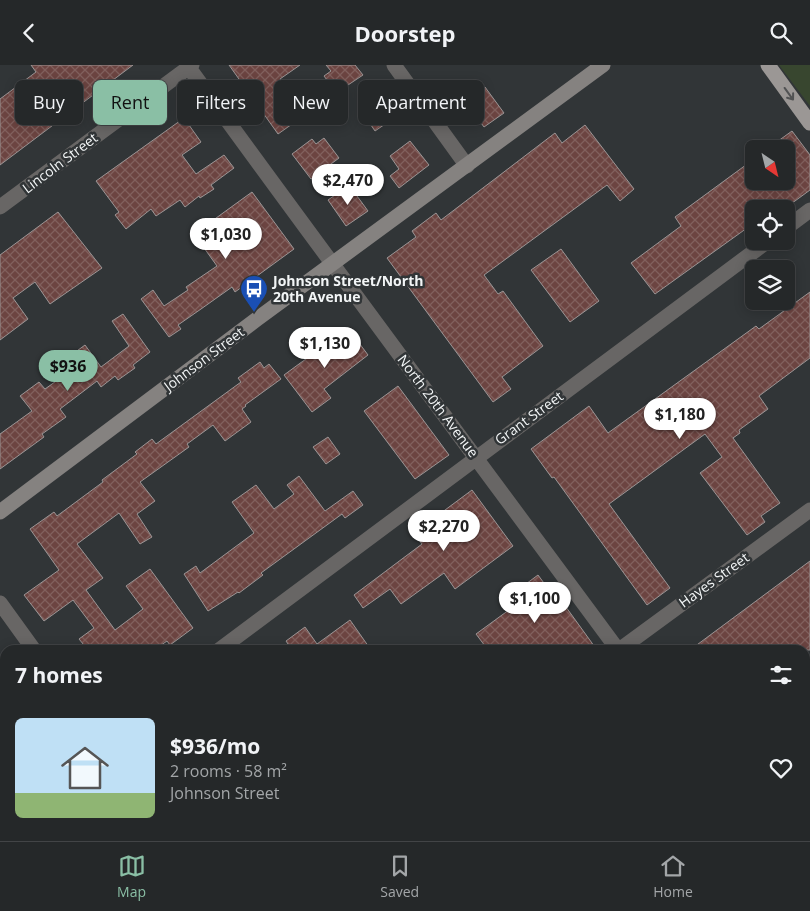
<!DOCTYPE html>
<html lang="en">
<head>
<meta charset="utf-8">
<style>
	:root { --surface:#252829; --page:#313435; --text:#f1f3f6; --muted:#a3a6a8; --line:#424446; --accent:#8abfa5 }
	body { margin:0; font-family:"Open Sans",sans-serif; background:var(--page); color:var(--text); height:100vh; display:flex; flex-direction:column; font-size:19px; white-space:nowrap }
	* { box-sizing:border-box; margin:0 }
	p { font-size:16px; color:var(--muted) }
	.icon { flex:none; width:28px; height:28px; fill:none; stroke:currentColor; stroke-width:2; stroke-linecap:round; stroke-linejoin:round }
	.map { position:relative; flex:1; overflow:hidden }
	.panel { position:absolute; left:0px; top:580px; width:810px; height:196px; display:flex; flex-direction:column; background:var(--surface); border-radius:15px 15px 0 0; box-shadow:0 2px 12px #0003,0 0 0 1px var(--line) }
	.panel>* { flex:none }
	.guide { position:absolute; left:15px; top:15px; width:500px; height:45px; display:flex; gap:10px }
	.needle { width:32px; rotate:145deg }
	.buttons { position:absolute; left:745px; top:75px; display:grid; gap:10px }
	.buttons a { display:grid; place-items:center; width:50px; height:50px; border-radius:8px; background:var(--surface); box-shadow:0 2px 12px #0003,0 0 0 1px var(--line); font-size:25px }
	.price { position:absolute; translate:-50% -42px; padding:0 11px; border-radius:18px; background:#fff; color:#222; font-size:16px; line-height:32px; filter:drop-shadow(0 1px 2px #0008) }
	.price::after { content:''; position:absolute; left:50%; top:30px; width:15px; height:11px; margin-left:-8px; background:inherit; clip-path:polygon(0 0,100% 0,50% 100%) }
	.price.on { background:var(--accent); color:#111 }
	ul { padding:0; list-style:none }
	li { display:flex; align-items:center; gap:15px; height:125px; padding:0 15px }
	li+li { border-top:1px solid var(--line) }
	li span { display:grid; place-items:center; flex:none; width:140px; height:100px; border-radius:8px; color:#555 }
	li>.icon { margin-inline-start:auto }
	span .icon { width:60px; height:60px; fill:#fffc; stroke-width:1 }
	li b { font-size:21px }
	h2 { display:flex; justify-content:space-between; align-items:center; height:60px; padding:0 15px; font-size:21px }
	.pill { padding:0 18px; border-radius:8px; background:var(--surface); box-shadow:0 2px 12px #0003,0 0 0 1px var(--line); font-size:18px; line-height:45px }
	.pill.on { background:var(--accent); color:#111 }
	header { display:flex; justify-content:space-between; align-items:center; height:65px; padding:0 15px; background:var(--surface); font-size:22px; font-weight:700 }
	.menu { display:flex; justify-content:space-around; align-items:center; height:70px; border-top:1px solid var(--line); background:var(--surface); font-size:14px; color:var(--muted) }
	.menu a { display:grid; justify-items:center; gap:2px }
	.menu .on { color:var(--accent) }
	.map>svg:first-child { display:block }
	.grass { fill:#38462f }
	.building { fill:url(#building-cross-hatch); stroke:#9b9595 }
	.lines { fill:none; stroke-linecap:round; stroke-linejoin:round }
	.street { stroke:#686665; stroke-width:15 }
	.secondary { stroke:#858280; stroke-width:15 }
	.primary { stroke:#9b9795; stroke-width:15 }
	.oneway { stroke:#515253 }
	.labels { text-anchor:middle; stroke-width:5; stroke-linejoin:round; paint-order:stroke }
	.street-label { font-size:14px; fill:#f2f5f6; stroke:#313537 }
	.poi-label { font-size:14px; font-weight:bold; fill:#f2f5f6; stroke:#313537; text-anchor:start }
</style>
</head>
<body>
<header><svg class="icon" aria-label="back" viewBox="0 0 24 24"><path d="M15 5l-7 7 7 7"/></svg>Doorstep<svg class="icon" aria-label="search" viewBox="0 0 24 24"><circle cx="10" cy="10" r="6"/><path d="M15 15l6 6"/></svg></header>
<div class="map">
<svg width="810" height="776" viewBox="0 0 810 776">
	<defs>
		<pattern id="building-cross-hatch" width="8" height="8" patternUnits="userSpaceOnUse" patternTransform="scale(1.25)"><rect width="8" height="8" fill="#6c4441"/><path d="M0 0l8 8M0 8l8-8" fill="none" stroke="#81605d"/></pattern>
	</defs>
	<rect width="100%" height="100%" fill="#313537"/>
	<!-- grass -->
	<path class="grass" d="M779,0h31v41z"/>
	<!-- building -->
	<path class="building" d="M31,0h102l-133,100v-66l36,-27z
		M229,0h71l-20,14 25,36 -27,19z
		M326,0h29l8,10 -18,12 -1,-1 -8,6 -12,-16 7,-5z
		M485,22l19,26 -20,14 -19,-26z
		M376,27l18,26 -19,13 -17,-25z
		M184,53l17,24 -19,13 14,19 28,-19 10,13 -23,17 3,4 -14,9 -1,-2 -14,11 -5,-7 -24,16 -5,-7 -25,20 -11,-14 4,-3 -23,-31z
		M585,60l49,64 -14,12 -13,-16 -123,90 14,19 5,-3 40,55 -41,31 9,12 -18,13 -106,-144 29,-21 -4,-6 24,-18 5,7 114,-87 7,10z
		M792,66l18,24v35l-26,19h-30v14l-99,71 -24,-31 50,-37 -6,-9 79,-58v22h32v-32h-19z
		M324,73l15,20 -28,21 -19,-25 20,-15 4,5z
		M410,76l19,24 -30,23 -9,-12 9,-7 -9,-13z
		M349,120l19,26 -22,15 -18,-26z
		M252,127l42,57 -59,43 -3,-5 -31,22 -23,16 3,4 -12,8 -28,-38 12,-9 11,16 24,-16 -2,-3 31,-21 -23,-32z
		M58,147l44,56 -52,36 -15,-22 -22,16 15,21 -28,21v-85z
		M561,184l38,52 -29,21 -39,-52z
		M810,227v66l-51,38 9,13 -29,21 1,3 -7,5 47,65 -19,13 4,6 -18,13 -47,-62 22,-16 -17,-23 -96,70 61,84 -23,17 -93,-128 -2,1 -21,-29 58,-43 19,27 148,-107 3,3z
		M123,249l27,38 -17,13 2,3 -17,12 -3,-4 -14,11 -4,-6 -37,28 6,8 -24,17 2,3 -44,32v-35l32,-23 -12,-15 19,-14 6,7 28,-20 -7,-10 19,-14 16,22 28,-21 -17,-25z
		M348,263l20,27 -44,34 7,9 -19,14 -28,-37z
		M260,297l4,6 5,-4 12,15 -36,26 1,1 -4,3 9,13 -26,19 -12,-16 -26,19 2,3 -49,35 15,19 -18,13 15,23 -12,7 -21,-31 -42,31 26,34 -17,12 29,40 28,-21 -17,-23 24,-17 43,59 -23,17 -3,-4 -13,9h-66l-9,-11 15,-11 -21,-28 -29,21 -20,-26 35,-25 -29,-41 24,-17 3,4 46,-34 -1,-2 35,-26 -2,-2 17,-13 4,5 85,-62 -3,-4z
		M398,321l51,69 -34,24 -51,-68z
		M328,372l12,17 -14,10 -13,-17z
		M299,411l26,35 28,-20 10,14 -18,13 -3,-4 -81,59 2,2 -24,18 -1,-1 -30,19 -24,-37 12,-8 4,7 54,-40 -22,-31 24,-17 18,24 20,-15 -7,-9z
		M472,425l41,56 -58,43 -11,-16 -43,31 -11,-15 -27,19 -9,-13 68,-51 -8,-11z
		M810,496v89h-120z
		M538,510l17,23 3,-2 39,54h-109l-12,-16 37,-27 -6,-9z
		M350,555l21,30h-79l-6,-9 19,-14 12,17z"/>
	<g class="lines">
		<!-- street -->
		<path class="street" d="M187,0c142,196 287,390 431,585
			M394,0l73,101
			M0,142l192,-142
			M786,163l24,-18
			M0,538l34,47
			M219,585l549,-409
			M619,585l191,-140
			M805,753l5,-3
			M169,771l3,5
			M757,771l4,5
			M364,776l7,-5
			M570,776l6,-5
			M774,776l6,-5"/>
		<!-- secondary -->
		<path class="secondary" d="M0,447l257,-193 346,-254"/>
		<!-- primary -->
		<path class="primary" d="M768,0l42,58"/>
	</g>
	<!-- one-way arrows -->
	<defs><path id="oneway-shaft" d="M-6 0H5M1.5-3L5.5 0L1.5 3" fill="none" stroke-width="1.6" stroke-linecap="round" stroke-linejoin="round" transform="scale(1.25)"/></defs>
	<use class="oneway" href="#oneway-shaft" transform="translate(789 29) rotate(54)"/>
	<!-- icons -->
	<defs>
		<symbol id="bus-pin" viewBox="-11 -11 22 30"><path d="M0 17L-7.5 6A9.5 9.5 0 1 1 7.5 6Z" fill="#1a4fb4" stroke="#313537"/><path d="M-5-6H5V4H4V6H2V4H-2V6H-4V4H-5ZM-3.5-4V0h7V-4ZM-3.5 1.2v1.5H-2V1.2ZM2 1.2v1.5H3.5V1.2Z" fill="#fff"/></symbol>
	</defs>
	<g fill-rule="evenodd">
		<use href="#bus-pin" x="238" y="208" width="32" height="43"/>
	</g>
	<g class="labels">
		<!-- street labels -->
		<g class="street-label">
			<text transform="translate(60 98) rotate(-37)" y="5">Lincoln Street</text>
			<text transform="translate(204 294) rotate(-37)" y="5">Johnson Street</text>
			<text transform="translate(438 341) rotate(53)" y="5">North 20th Avenue</text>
			<text transform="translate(529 353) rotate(-36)" y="5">Grant Street</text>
			<text transform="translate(714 515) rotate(-36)" y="5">Hayes Street</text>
		</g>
		<!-- poi labels -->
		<g class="poi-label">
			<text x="273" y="221">Johnson Street/North<tspan x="273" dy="16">20th Avenue</tspan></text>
		</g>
	</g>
</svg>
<div class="buttons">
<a><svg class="needle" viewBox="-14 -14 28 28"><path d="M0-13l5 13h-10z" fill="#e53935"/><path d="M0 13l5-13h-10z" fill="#a3a6a8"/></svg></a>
<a><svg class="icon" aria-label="locate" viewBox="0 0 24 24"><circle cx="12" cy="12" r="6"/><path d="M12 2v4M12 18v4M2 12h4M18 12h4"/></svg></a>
<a><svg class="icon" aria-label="layers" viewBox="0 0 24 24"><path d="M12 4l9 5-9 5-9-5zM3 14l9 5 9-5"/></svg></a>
</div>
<b class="price" style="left:348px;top:141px">$2,470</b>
<b class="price" style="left:226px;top:195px">$1,030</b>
<b class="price" style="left:325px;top:304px">$1,130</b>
<b class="price on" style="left:68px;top:327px">$936</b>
<b class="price" style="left:680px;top:375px">$1,180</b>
<b class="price" style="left:444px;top:487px">$2,270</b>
<b class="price" style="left:535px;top:559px">$1,100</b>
<div class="guide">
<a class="pill">Buy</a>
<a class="pill on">Rent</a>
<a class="pill">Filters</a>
<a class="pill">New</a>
<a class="pill">Apartment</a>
</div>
<section class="panel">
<h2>7 homes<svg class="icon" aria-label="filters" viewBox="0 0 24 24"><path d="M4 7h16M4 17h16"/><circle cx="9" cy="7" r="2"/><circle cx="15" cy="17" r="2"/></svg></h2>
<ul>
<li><span style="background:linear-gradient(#bfe0f5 75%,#8fb573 0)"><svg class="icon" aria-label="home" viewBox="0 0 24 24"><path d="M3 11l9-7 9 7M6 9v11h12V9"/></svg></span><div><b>$936/mo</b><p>2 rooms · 58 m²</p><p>Johnson Street</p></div><svg class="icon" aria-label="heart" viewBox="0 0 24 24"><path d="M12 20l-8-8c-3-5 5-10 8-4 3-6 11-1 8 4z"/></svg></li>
</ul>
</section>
</div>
<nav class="menu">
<a class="on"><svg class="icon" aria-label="map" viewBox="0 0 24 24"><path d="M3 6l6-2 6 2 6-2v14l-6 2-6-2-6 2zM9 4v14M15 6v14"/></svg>Map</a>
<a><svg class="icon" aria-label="saved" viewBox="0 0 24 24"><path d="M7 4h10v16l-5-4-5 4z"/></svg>Saved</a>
<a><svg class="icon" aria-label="home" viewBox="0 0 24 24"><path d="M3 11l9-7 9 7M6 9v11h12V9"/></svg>Home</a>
</nav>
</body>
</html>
